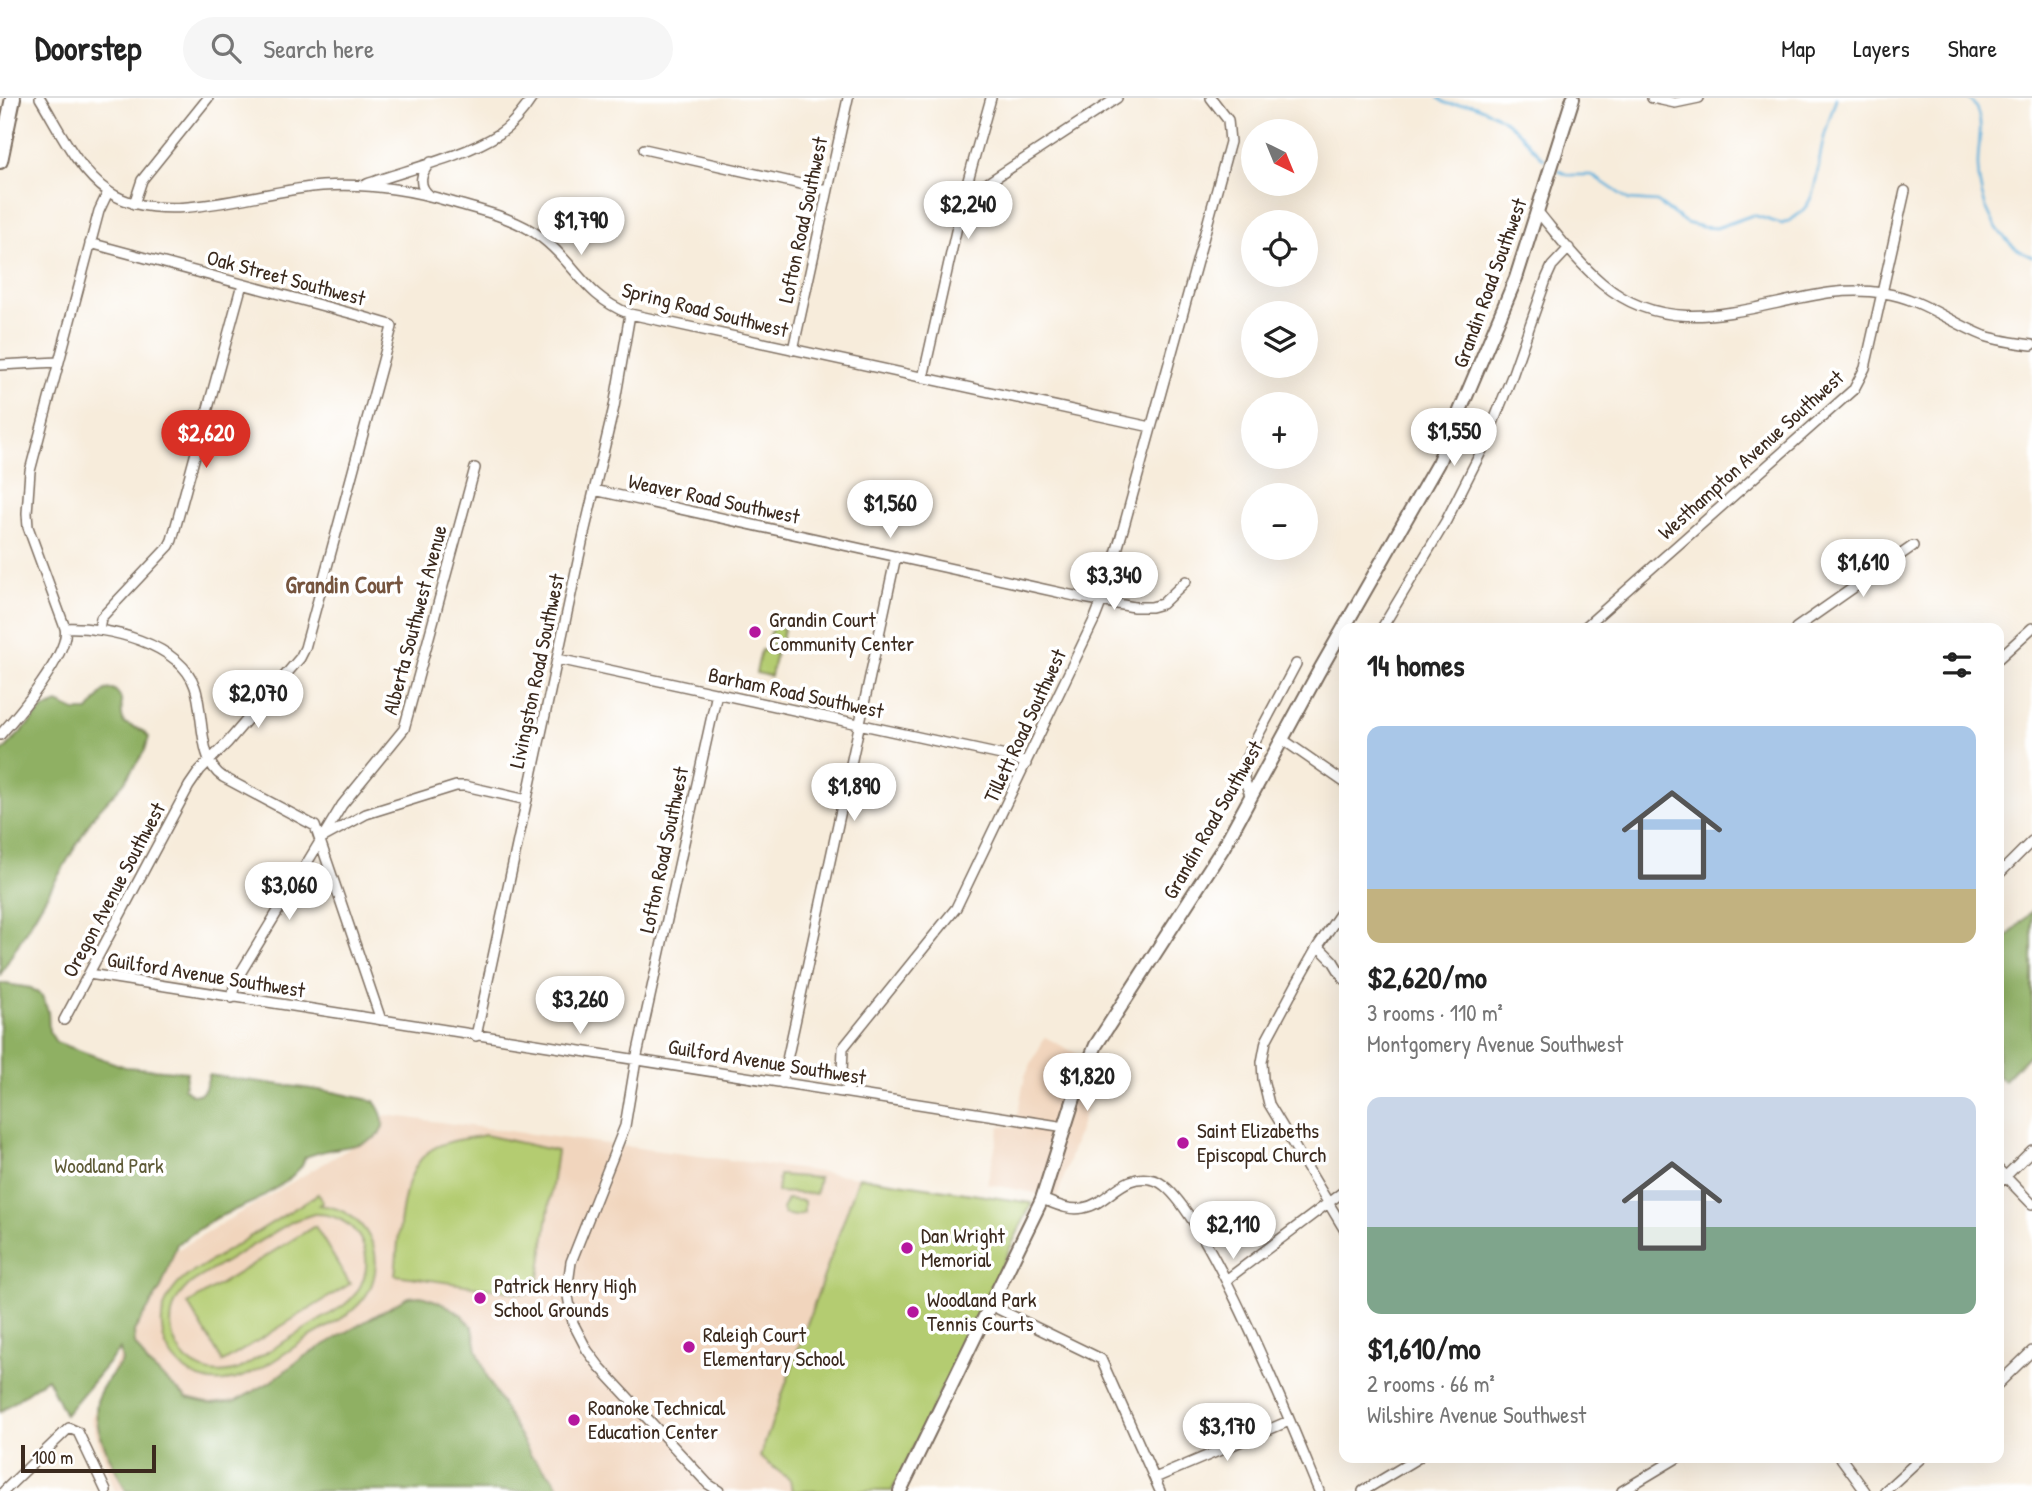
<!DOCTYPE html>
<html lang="en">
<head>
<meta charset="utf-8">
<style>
	:root { --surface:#fff; --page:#f6f6f6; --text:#222; --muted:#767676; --line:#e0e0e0; --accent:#d93025 }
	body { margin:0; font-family:"Patrick Hand",sans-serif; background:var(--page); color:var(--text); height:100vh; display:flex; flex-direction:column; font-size:26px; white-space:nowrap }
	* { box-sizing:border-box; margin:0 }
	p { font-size:23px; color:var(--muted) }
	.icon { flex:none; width:38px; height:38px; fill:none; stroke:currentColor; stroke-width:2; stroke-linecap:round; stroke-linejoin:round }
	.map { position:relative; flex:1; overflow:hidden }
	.panel { position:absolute; left:1339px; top:525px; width:665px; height:840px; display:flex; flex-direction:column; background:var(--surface); border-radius:14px; box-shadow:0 7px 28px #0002 }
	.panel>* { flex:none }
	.needle { width:46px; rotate:137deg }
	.buttons { position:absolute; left:1241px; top:21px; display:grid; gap:14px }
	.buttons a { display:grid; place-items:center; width:77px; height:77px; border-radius:50%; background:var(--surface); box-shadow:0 7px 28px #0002; font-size:35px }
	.scale { position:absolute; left:21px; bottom:18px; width:135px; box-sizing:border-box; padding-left:7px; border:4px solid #3b2a1e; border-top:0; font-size:19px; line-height:24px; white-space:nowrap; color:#3b2a1e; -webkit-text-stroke:5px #fff; paint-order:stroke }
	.price { position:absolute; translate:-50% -60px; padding:0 16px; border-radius:24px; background:#fff; color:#222; font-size:23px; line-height:46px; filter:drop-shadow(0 2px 4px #0008) }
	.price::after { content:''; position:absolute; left:50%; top:42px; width:21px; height:16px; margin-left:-10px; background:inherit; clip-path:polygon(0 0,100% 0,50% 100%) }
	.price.on { background:var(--accent); color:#fff }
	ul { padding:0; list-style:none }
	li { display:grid; align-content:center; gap:14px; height:371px; padding:0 28px }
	li span { display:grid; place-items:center; height:217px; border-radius:14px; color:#555 }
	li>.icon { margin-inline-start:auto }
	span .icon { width:126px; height:126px; fill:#fffc; stroke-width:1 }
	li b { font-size:30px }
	h2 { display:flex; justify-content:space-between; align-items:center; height:84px; padding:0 28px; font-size:30px }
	header { display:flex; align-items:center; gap:42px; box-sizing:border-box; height:98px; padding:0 35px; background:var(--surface); border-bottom:2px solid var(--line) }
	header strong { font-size:33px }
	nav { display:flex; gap:38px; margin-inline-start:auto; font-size:24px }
	.search { width:490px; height:63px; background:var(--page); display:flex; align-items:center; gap:18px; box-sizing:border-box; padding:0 24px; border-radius:38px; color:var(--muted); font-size:26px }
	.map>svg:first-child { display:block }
	.built { fill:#f1d5bd }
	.green { fill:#b4cc71; stroke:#787b48; stroke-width:2; fill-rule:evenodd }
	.forest { fill:#8fb063; stroke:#656d40; stroke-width:2 }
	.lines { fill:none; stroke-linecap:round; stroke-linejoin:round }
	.stream { stroke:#60b0db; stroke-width:2.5 }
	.street-casing { stroke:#7d6e60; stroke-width:12 }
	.secondary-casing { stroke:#7d6e60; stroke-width:16 }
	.primary-casing { stroke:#7d6e60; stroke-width:18 }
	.street { stroke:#fff; stroke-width:9 }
	.secondary { stroke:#fff; stroke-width:12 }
	.primary { stroke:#fff; stroke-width:14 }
	.poi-dot { fill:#b5179e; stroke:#fff; stroke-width:2.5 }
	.labels { text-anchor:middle; stroke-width:7; stroke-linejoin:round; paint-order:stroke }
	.street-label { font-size:21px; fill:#3b2a1e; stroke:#fff }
	.poi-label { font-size:21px; fill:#3b2a1e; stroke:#fff; text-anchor:start }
	.park-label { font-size:21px; fill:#5f5b37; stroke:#fff }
	.neighbourhood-label { font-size:23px; font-weight:bold; fill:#76553f; stroke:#fff }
</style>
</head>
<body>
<header>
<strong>Doorstep</strong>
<div class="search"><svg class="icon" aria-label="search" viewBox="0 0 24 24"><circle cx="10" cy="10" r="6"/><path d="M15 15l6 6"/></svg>Search here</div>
<nav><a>Map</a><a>Layers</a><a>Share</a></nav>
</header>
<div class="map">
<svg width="2032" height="1393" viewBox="0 0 2032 1393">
	<rect width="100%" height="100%" fill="#fff"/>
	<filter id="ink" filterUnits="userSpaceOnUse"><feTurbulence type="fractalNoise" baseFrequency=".0143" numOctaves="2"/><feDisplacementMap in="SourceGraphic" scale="14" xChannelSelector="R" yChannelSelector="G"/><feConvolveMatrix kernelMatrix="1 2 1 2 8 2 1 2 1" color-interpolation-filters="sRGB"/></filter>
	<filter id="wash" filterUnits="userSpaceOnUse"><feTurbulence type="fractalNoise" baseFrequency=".00686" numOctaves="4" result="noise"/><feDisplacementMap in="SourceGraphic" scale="28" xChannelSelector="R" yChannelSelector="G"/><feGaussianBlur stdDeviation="1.57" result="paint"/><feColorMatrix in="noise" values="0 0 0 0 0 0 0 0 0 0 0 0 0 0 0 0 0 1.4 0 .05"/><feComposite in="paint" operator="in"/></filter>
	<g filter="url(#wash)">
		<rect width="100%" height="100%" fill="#f7ecdb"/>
		<!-- built -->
		<path class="built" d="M1045,939l55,29 -43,131 -70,-13 13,-58 15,1 10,-51z
			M386,1017l473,62 -99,280 30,24 2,10h-677l-24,-72 69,-159 192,-113z"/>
		<!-- green -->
		<path class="green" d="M775,527l9,5 -4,15 -12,-2 4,-16z
			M761,552l15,3 -5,23 -15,-3z
			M485,1037l72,16 -19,134 -10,9 -133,-19c4,-35 4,-100 33,-123 15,-12 39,-13 57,-17z
			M779,1077l40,3 -3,16 -39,-2z
			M859,1079l173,26 -140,288h-100l-2,-11 -30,-23z
			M318,1096l5,8 -4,3c26,2 47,18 55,43 4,16 1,33 -7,46 -13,21 -39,32 -59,44 -35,22 -83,65 -124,31 -13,-10 -21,-25 -22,-41 -2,-22 10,-42 28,-54zM314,1116c53,-1 71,61 29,92l-104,63c-57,21 -94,-52 -45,-88l99,-60z
			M787,1101l17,2v12l-9,3 -11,-2 -2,-5z
			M315,1128l35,58 -127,78 -35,-58z"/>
		<!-- forest -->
		<path class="forest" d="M113,591c14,9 5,20 11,34l19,8 6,6 -4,13 -21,33 -30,32 -94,160v-221l43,-45 15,-6 17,8h13l17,-21z
			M2032,813v141l-28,29 -6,-5 1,-131z
			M0,885l31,5 11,8 6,15 1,20 7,11 69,25 62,5 -3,16 9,7c13,-1 13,-9 16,-20l124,17 41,9c28,39 -14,44 -41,48 -10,2 -19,5 -28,8l-3,9 -15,15 -32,20 -41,18 -37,25 -16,44 -27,43 1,13 13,20 39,34 24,6 25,-3 33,-18 36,-27 103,-59 13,-1 21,7 20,12 11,13 4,22 11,29 43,77 23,23 6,12h-434c-12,-27 -40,-68 -26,-99 5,-11 15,-21 22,-31l-2,-12 -55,66 -18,-37 -47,34z"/>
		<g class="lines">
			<!-- stream -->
			<path class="stream" d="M1438,0c14,11 17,5 31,6 4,0 26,10 30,13 16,8 30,29 45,42
				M1969,0c19,20 8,45 9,69 1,36 19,76 54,90
				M1559,73l9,4h24l37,25 28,2 29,21 16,4 14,1 37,-13 29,9c35,-14 33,-41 39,-73 3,-18 10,-36 15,-53"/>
		</g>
	</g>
	<g filter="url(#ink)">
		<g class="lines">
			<defs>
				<path id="street" d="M40,0c19,31 38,73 69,94 55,37 149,-2 213,-6 43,-3 86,3 126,15 31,9 69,17 94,37 35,27 42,58 88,76l521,113
					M1652,0l23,5 24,-5
					M644,51l183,41
					M367,86c39,-14 98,-28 132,-50 13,-9 24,-22 33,-36
					M965,93l21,-7 131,-86
					M429,97c-12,-10 -8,-23 2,-33
					M134,106l8,-24 66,-82
					M1538,114c20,24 40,51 64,71 54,46 113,34 176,20 36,-8 68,-16 105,-10 39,5 67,30 102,43 15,5 31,7 47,9
					M793,252l55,-252
					M0,267l58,-3
					M923,280l42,-187 26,-93
					M594,392l490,108 50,9h17l11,-3 24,-23
					M65,530c41,-2 115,15 130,59 9,25 3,75 28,90l92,49 66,194
					M1382,530l64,-107 37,-73 29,-72 35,-99 5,-11 17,-18
					M1584,530l270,-239 11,-21 40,-177
					M1796,530l117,-82
					M99,531l2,-11 68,-72 3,-6 70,-256
					M558,561l457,99 11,6
					M1998,561l34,-31
					M717,595l-81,367 -11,66 -54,136 -4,29 6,32 14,27 12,16 109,118 11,7
					M0,637c17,-19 71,-83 65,-107l-37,-101 -1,-14 3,-42 69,-260 9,-19
					M1282,641l62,43
					M1251,699l-7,-18 1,-19 51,-96
					M322,740l44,-24 90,-28h9l62,14
					M1998,777l34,-34
					M1344,810l-26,38 -21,37 -31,58 -4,21 1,17 6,25 75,125
					M1318,848l15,15 11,18
					M89,876l976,153
					M232,900l3,-16 107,-177 62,-76 71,-261
					M64,922l125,-234 11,-16 27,-27 73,-85 5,-10 87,-321 -1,-2 -34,-10 -267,-72
					M476,938l109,-507 29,-122 16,-93
					M782,985l114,-527
					M850,995l-8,-21 1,-24 113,-140 139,-290 9,-23 20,-69 106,-384 -2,-22 -17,-22
					M1998,1071l34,35
					M1998,1086l34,-34
					M1042,1101c13,5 27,12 41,9 26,-4 39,-37 71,-28 46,12 143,259 165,311
					M1226,1182l118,-89
					M990,1207l111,54 59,132
					M1998,1286l34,-33
					M1841,1360l24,33
					M1155,1380l134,-57
					M4,1393l65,-63 9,4 28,59
					M1363,1393l55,-33
					M1622,1393l55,-33
					M1885,1393l36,-33"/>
				<path id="secondary" d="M900,1393l142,-292 33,-104 21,-50 127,-197 95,-175 120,-210 78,-185 57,-180"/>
				<path id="primary" d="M0,63l13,-63"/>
			</defs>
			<!-- street casing -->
			<use href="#street" class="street-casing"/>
			<!-- secondary casing -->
			<use href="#secondary" class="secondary-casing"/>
			<!-- primary casing -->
			<use href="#primary" class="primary-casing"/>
			<!-- street -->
			<use href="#street" class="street"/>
			<!-- secondary -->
			<use href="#secondary" class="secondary"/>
			<!-- primary -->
			<use href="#primary" class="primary"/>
		</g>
	</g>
	<!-- markers -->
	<g class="poi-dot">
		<circle cx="755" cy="534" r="7"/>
		<circle cx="1183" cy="1045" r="7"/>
		<circle cx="907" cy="1150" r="7"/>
		<circle cx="480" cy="1200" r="7"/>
		<circle cx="913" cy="1214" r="7"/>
		<circle cx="689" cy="1249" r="7"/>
		<circle cx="574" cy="1322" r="7"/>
	</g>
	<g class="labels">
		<!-- street labels -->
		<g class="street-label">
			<text transform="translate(803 122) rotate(-78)" y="7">Lofton Road Southwest</text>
			<text transform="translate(286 180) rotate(15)" y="7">Oak Street Southwest</text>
			<text transform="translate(1490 185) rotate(-70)" y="7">Grandin Road Southwest</text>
			<text transform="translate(705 212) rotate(14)" y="7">Spring Road Southwest</text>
			<text transform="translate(1751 357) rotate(-42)" y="7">Westhampton Avenue Southwest</text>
			<text transform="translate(714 401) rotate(12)" y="7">Weaver Road Southwest</text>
			<text transform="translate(415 522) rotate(-75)" y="7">Alberta Southwest Avenue</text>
			<text transform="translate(537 573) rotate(-78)" y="7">Livingston Road Southwest</text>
			<text transform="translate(796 595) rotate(12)" y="7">Barham Road Southwest</text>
			<text transform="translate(1025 628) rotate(-65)" y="7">Tillett Road Southwest</text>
			<text transform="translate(1213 722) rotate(-60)" y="7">Grandin Road Southwest</text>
			<text transform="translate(664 752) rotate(-78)" y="7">Lofton Road Southwest</text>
			<text transform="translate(114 792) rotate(-62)" y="7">Oregon Avenue Southwest</text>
			<text transform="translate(206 877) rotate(9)" y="7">Guilford Avenue Southwest</text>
			<text transform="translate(767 964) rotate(9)" y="7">Guilford Avenue Southwest</text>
		</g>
		<!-- poi labels -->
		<g class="poi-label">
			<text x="769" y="529">Grandin Court<tspan x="769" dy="24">Community Center</tspan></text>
			<text x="1197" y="1040">Saint Elizabeths<tspan x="1197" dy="24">Episcopal Church</tspan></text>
			<text x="921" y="1145">Dan Wright<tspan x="921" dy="24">Memorial</tspan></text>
			<text x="494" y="1195">Patrick Henry High<tspan x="494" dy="24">School Grounds</tspan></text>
			<text x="927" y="1209">Woodland Park<tspan x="927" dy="24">Tennis Courts</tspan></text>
			<text x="703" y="1244">Raleigh Court<tspan x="703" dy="24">Elementary School</tspan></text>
			<text x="588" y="1317">Roanoke Technical<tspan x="588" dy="24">Education Center</tspan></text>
		</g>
		<!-- park labels -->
		<g class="park-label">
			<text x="109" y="1075">Woodland Park</text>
		</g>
		<!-- neighbourhood labels -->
		<g class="neighbourhood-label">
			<text x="344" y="495">Grandin Court</text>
		</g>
	</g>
</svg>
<div class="buttons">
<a><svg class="needle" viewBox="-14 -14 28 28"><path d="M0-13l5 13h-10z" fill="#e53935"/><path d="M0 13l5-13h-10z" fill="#767676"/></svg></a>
<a><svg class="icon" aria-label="locate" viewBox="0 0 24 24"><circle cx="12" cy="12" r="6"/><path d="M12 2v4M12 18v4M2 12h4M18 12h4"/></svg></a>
<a><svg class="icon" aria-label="layers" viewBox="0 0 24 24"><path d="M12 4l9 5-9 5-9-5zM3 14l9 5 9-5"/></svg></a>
<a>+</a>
<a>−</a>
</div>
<div class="scale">100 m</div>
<b class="price" style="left:968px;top:143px">$2,240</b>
<b class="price" style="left:581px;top:159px">$1,790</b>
<b class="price" style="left:1454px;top:370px">$1,550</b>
<b class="price on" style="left:206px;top:372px">$2,620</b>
<b class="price" style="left:890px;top:442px">$1,560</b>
<b class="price" style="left:1863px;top:501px">$1,610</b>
<b class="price" style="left:1114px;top:514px">$3,340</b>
<b class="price" style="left:258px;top:632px">$2,070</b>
<b class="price" style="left:854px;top:725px">$1,890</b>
<b class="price" style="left:289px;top:824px">$3,060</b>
<b class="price" style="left:580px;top:938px">$3,260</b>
<b class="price" style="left:1087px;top:1015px">$1,820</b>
<b class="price" style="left:1233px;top:1163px">$2,110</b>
<b class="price" style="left:1227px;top:1365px">$3,170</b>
<section class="panel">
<h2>14 homes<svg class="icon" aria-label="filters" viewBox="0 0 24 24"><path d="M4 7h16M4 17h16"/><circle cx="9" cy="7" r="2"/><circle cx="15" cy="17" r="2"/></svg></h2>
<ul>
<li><span style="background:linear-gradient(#a9c7e8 75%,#c2b280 0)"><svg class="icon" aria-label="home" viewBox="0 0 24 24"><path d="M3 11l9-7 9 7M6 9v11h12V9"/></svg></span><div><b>$2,620/mo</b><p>3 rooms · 110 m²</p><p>Montgomery Avenue Southwest</p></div></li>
<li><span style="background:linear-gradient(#c9d6e8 60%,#7fa58c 0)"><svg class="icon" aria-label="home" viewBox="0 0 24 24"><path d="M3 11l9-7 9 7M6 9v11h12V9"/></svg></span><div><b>$1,610/mo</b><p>2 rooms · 66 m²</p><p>Wilshire Avenue Southwest</p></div></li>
</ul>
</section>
</div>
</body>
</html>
